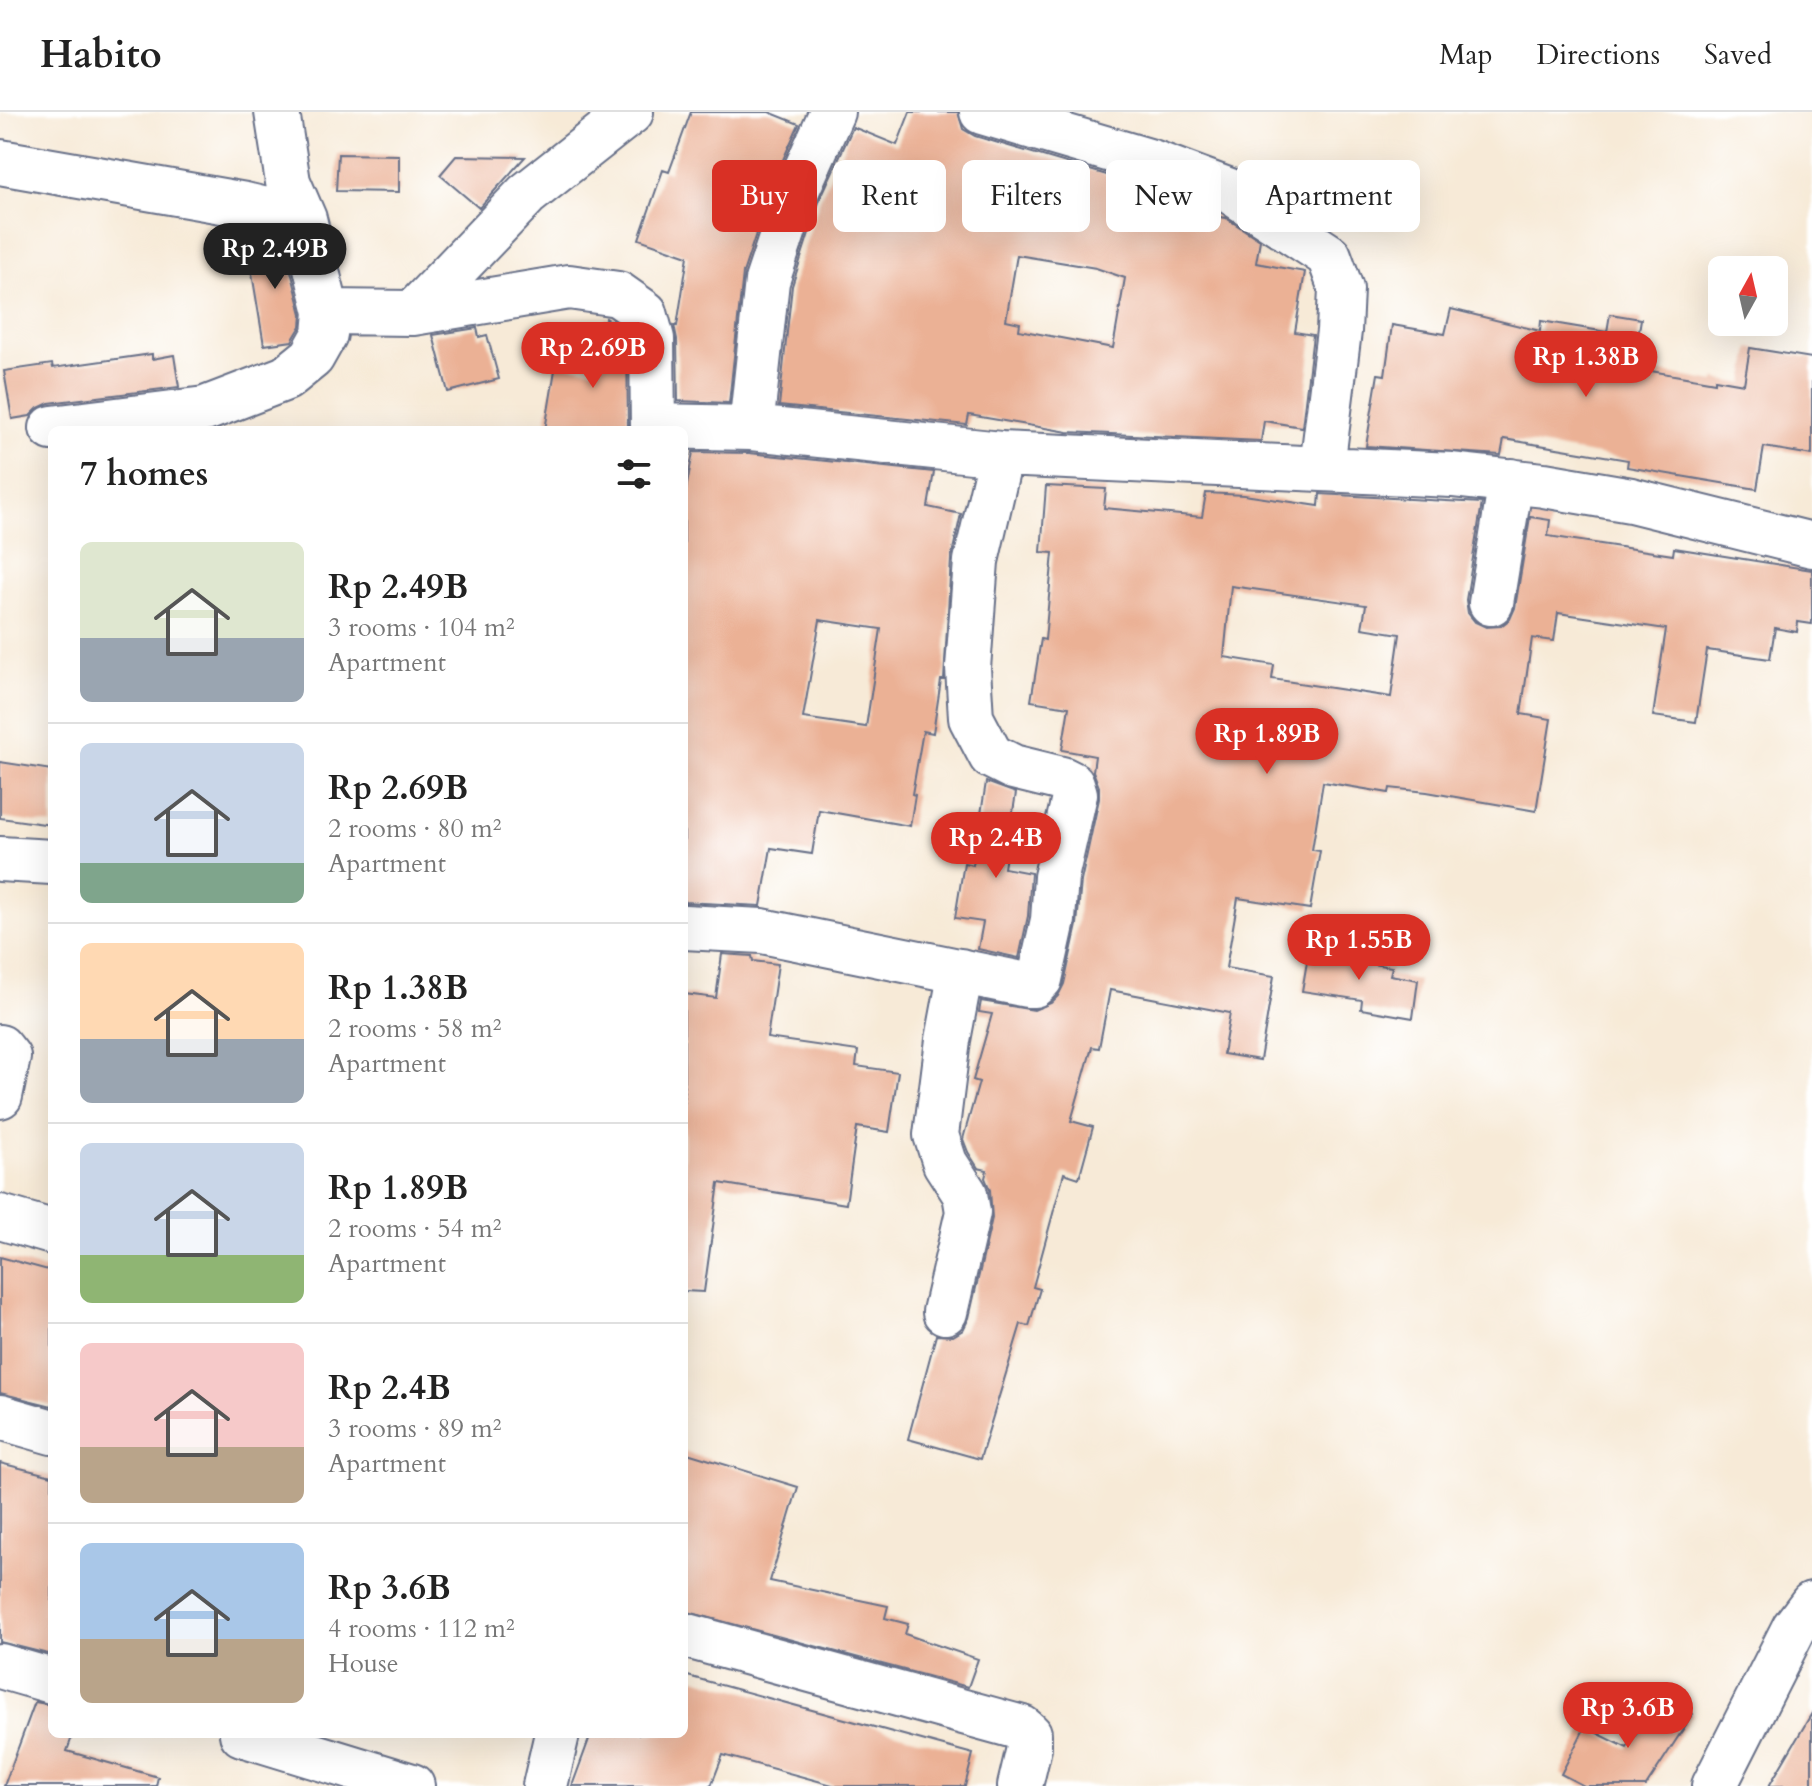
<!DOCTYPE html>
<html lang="en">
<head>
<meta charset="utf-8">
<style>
	:root { --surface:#fff; --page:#f6f6f6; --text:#222; --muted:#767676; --line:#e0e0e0; --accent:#d93025 }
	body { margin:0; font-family:Cardo,serif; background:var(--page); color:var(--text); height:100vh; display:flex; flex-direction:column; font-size:30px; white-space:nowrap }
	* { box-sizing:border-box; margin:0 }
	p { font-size:26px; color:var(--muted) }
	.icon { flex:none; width:44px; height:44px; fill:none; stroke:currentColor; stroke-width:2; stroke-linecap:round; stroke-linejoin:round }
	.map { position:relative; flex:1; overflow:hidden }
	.sheet { position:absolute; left:48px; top:314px; width:640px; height:1312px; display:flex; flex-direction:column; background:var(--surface); border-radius:12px; box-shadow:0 8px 32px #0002 }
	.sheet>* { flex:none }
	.guide { position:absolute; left:712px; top:48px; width:760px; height:72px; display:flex; gap:16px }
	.needle { width:52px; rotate:8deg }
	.controls { position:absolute; left:1708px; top:144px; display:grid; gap:16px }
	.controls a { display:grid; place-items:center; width:80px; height:80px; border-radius:12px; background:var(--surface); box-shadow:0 8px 32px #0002; font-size:40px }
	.price { position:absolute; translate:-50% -68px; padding:0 18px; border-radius:28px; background:var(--accent); color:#fff; font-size:26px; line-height:52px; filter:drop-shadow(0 2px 4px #0008) }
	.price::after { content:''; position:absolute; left:50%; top:48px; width:24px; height:18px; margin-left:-12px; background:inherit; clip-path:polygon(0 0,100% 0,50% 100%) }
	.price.current { background:#222; color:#fff }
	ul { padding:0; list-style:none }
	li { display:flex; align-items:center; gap:24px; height:200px; padding:0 32px }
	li+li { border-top:2px solid var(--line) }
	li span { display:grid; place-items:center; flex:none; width:224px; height:160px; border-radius:12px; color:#555 }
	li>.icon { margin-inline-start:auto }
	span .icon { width:96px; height:96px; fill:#fffc; stroke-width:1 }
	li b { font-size:34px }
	h2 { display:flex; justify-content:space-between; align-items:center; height:96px; padding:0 32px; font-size:34px }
	.tag { padding:0 28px; border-radius:12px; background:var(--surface); box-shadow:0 8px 32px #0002; font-size:28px; line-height:72px }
	.tag.current { background:var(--accent); color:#fff }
	header { display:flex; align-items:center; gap:48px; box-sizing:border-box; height:112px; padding:0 40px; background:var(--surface); border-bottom:2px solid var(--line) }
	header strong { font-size:38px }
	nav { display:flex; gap:44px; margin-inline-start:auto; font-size:28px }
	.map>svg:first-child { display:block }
	.building { fill:#ebb195; fill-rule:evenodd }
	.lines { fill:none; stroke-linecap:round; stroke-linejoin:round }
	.minor-casing { stroke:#687088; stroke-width:48 }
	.minor { stroke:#fff; stroke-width:44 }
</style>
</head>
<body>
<header>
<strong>Habito</strong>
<nav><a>Map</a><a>Directions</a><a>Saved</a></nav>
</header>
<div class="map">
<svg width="1812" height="1674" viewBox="0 0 1812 1674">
	<rect width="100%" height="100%" fill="#fff"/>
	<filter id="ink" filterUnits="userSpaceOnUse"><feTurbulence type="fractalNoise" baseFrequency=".0125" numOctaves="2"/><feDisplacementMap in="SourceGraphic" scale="16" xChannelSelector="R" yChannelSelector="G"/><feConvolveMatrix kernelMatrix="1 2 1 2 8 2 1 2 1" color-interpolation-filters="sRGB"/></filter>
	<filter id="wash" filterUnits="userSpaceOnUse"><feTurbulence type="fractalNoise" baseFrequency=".006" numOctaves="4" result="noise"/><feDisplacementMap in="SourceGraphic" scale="32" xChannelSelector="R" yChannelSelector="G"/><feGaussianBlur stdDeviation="1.8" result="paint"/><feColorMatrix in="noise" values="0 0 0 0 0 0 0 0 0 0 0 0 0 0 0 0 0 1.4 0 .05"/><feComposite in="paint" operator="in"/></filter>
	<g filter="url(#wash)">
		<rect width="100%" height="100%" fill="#f7ead7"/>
		<g id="blocks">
			<!-- building -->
			<path class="building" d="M691,0h78l30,12 -26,58 -30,91 -14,130 -51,-2 -1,-62 -3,-14 3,1 11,-70 -49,-17 24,-69 6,2z
				M910,0h48l5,17 12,7 169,50 71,26 -1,4 12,2 34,22 -4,23 49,9 -10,60 18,3 -11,92 -38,-6 -3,20 -193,-9 -99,-17 -2,10 -188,-19 13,-120 28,-87 33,-72 44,18zM1017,143l79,13 29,10 -12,70 -94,-18 1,-7 -14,-3z
				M338,42l61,1v37l-63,-1z
				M456,44l69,1 -46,51 -39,-33z
				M276,126l7,2 19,74 -1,12 -9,15 -28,4 -17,-102z
				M1451,197l89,22 1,-10 66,11 3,-18 31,5 -8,49 82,14v-3l29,5 6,-36 62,10v97l-48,-8 -7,42 -130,-22 1,-7 -124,-21 -3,16 -135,-9 12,-72 7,1 7,-50 53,9z
				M606,206l17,10 4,14 1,88h-83l11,-66 41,6z
				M477,216l2,9 8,-2 12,44 -51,13 -15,-57z
				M152,242v5l22,-4 5,32 -130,16 -11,5 -8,8 -18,3 -8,-48 48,-7 1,4z
				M693,340l56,1 185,19 -6,35 33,7 -10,45 -7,121h-3l-8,53 -10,-2 -11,63 3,1 -5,31 -91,-16 -7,44 -41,-6 -10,58 -77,-4v-401zM820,508l61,9 -15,98 -63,-9z
				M1046,374l60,3 -2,19 98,9 4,-24 38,2 75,11 1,-12 162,9 -16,97 2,13 7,9 11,5 15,-1 9,-7 5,-11 15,-91 20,3 -2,16 125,19 1,-7 138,22v54l-14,-2 -1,10 -22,-4 -5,31 -63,-9 -11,72 -43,-6 13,-87 -108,-16 -4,28 -22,-3 -11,76 30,5 -15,92 -109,-19 -37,-4 -1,5 -66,-11 -11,68 8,1 -10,58 -72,-11 -12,70 48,8 -14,84 -37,-6 7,-41 -120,-23 -11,58 -7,-1 -21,74 22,6 -14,51 -15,-5 -31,114 7,2 -11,37 -8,-2 -41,135 -72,-20 28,-104 17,1 10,-6 6,-12 23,-100 -2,-28 -5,-12 2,-8 -9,-2 -10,-16 -5,-13 16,-57 -6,-2 19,-66 -13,-2 2,-11 53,9 17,-7 7,-7 6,-12 13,-59 4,-44 18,-82v-12l-6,-16 2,-15 -33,-6 7,-43 -38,-6 10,-62 4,1 8,-87 -12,-1zM1231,474l135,19 -4,23 38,6 -9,63 -119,-18 2,-14 -50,-8z
				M0,650l52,8v55l-52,-7z
				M986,670l30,11 -12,75 27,5 -3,43 -9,42 -41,-9 5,-27 -28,-4 9,-55 9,2z
				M1310,832l50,9 -2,9 34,5 -2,8 28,5 -5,38 -52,-9 1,-9 -60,-9z
				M722,842l30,2 1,5 25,3 -11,74 91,13 -2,15 42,6 -9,60 -32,-5 -11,77 -127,-21 -15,109 -20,-1v-297l32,4z
				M0,1145l52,14v135l-52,-13z
				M684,1340l114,35 -28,94 118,25 -3,12 23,6 -3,10 73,25 -10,28 -284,-76z
				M0,1351l52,13v179l-52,-13z
				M684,1563l289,79 -8,32h-129l-113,-31 -12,31h-139l19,-52h93z
				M1661,1582l32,20 -47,72h-62l-23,-12 24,-47 42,21z
				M35,1590l17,3v29h21l-6,17 91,26 -2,9h-152z
				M1812,1601v73h-43z"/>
		</g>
	</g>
	<g filter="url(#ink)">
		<use href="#blocks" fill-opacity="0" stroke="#687088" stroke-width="2"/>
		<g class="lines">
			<defs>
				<path id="minor" d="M982,0l170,50 78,29 99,65 12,33 -2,42 -17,136
					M0,50l245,43 59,14
					M327,200l86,1 156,-26 49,7 27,19 7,26 1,91
					M413,201l114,-119 104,-82
					M654,314l97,2 250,26 451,21 92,10 87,15 181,45
					M52,316l153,-19 81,-31 26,-21 13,-23 2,-22 -23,-93 -16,-37 -11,-70
					M751,316l16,-147 30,-91 35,-78
					M1491,491l20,-122
					M0,747l52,3
					M684,815l78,4 265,54h7l6,-6 13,-59 3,-43 19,-83 -3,-10 -10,-5 -49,-12 -22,-11 -20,-38 -3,-50 8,-107 25,-107
					M0,935l8,10 -8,39
					M0,1105l52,15
					M945,1200l23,-100 -3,-18 -20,-31 -9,-28 12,-95 13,-69
					M0,1305l52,15
					M684,1523l338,93 7,6v14l-9,38
					M0,1554l52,15
					M242,1622l170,52
					M545,1674l12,-52
					M1714,1674l80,-158 18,-24"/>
			</defs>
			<!-- minor casing -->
			<use href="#minor" class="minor-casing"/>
			<!-- minor -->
			<use href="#minor" class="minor"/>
		</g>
	</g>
</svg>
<div class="controls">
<a><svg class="needle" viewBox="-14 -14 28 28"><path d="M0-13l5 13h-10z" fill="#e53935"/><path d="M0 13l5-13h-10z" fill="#767676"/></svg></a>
</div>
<b class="price current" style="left:275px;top:179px">Rp 2.49B</b>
<b class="price" style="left:593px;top:278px">Rp 2.69B</b>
<b class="price" style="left:1586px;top:287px">Rp 1.38B</b>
<b class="price" style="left:1267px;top:664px">Rp 1.89B</b>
<b class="price" style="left:996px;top:768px">Rp 2.4B</b>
<b class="price" style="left:1359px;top:870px">Rp 1.55B</b>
<b class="price" style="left:1628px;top:1638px">Rp 3.6B</b>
<div class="guide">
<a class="tag current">Buy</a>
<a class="tag">Rent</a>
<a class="tag">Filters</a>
<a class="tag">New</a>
<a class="tag">Apartment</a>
</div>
<section class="sheet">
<h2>7 homes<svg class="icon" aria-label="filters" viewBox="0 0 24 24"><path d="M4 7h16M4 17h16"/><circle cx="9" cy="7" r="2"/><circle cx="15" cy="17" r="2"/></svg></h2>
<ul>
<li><span style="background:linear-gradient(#dfe7d0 60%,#9aa5b1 0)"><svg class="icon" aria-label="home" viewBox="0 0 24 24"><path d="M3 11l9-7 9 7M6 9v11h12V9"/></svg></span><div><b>Rp 2.49B</b><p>3 rooms · 104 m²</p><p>Apartment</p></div></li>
<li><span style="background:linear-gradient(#c9d6e8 75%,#7fa58c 0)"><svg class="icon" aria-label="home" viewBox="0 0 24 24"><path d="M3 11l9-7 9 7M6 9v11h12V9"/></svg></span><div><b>Rp 2.69B</b><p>2 rooms · 80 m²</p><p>Apartment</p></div></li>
<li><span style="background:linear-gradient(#ffd9b3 60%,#9aa5b1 0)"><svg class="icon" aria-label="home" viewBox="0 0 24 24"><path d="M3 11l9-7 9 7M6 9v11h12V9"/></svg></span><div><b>Rp 1.38B</b><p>2 rooms · 58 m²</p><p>Apartment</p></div></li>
<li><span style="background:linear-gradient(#c9d6e8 70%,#8fb573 0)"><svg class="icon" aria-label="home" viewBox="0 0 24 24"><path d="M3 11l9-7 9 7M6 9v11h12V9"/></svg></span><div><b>Rp 1.89B</b><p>2 rooms · 54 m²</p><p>Apartment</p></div></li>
<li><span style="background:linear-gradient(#f6c9c9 65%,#b9a48a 0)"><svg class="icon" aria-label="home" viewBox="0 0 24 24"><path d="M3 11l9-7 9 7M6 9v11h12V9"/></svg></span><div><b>Rp 2.4B</b><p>3 rooms · 89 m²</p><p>Apartment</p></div></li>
<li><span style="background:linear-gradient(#a9c7e8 60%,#b9a48a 0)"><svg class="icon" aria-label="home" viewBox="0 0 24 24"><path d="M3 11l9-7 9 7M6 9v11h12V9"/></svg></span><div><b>Rp 3.6B</b><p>4 rooms · 112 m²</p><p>House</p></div></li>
</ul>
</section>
</div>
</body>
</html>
